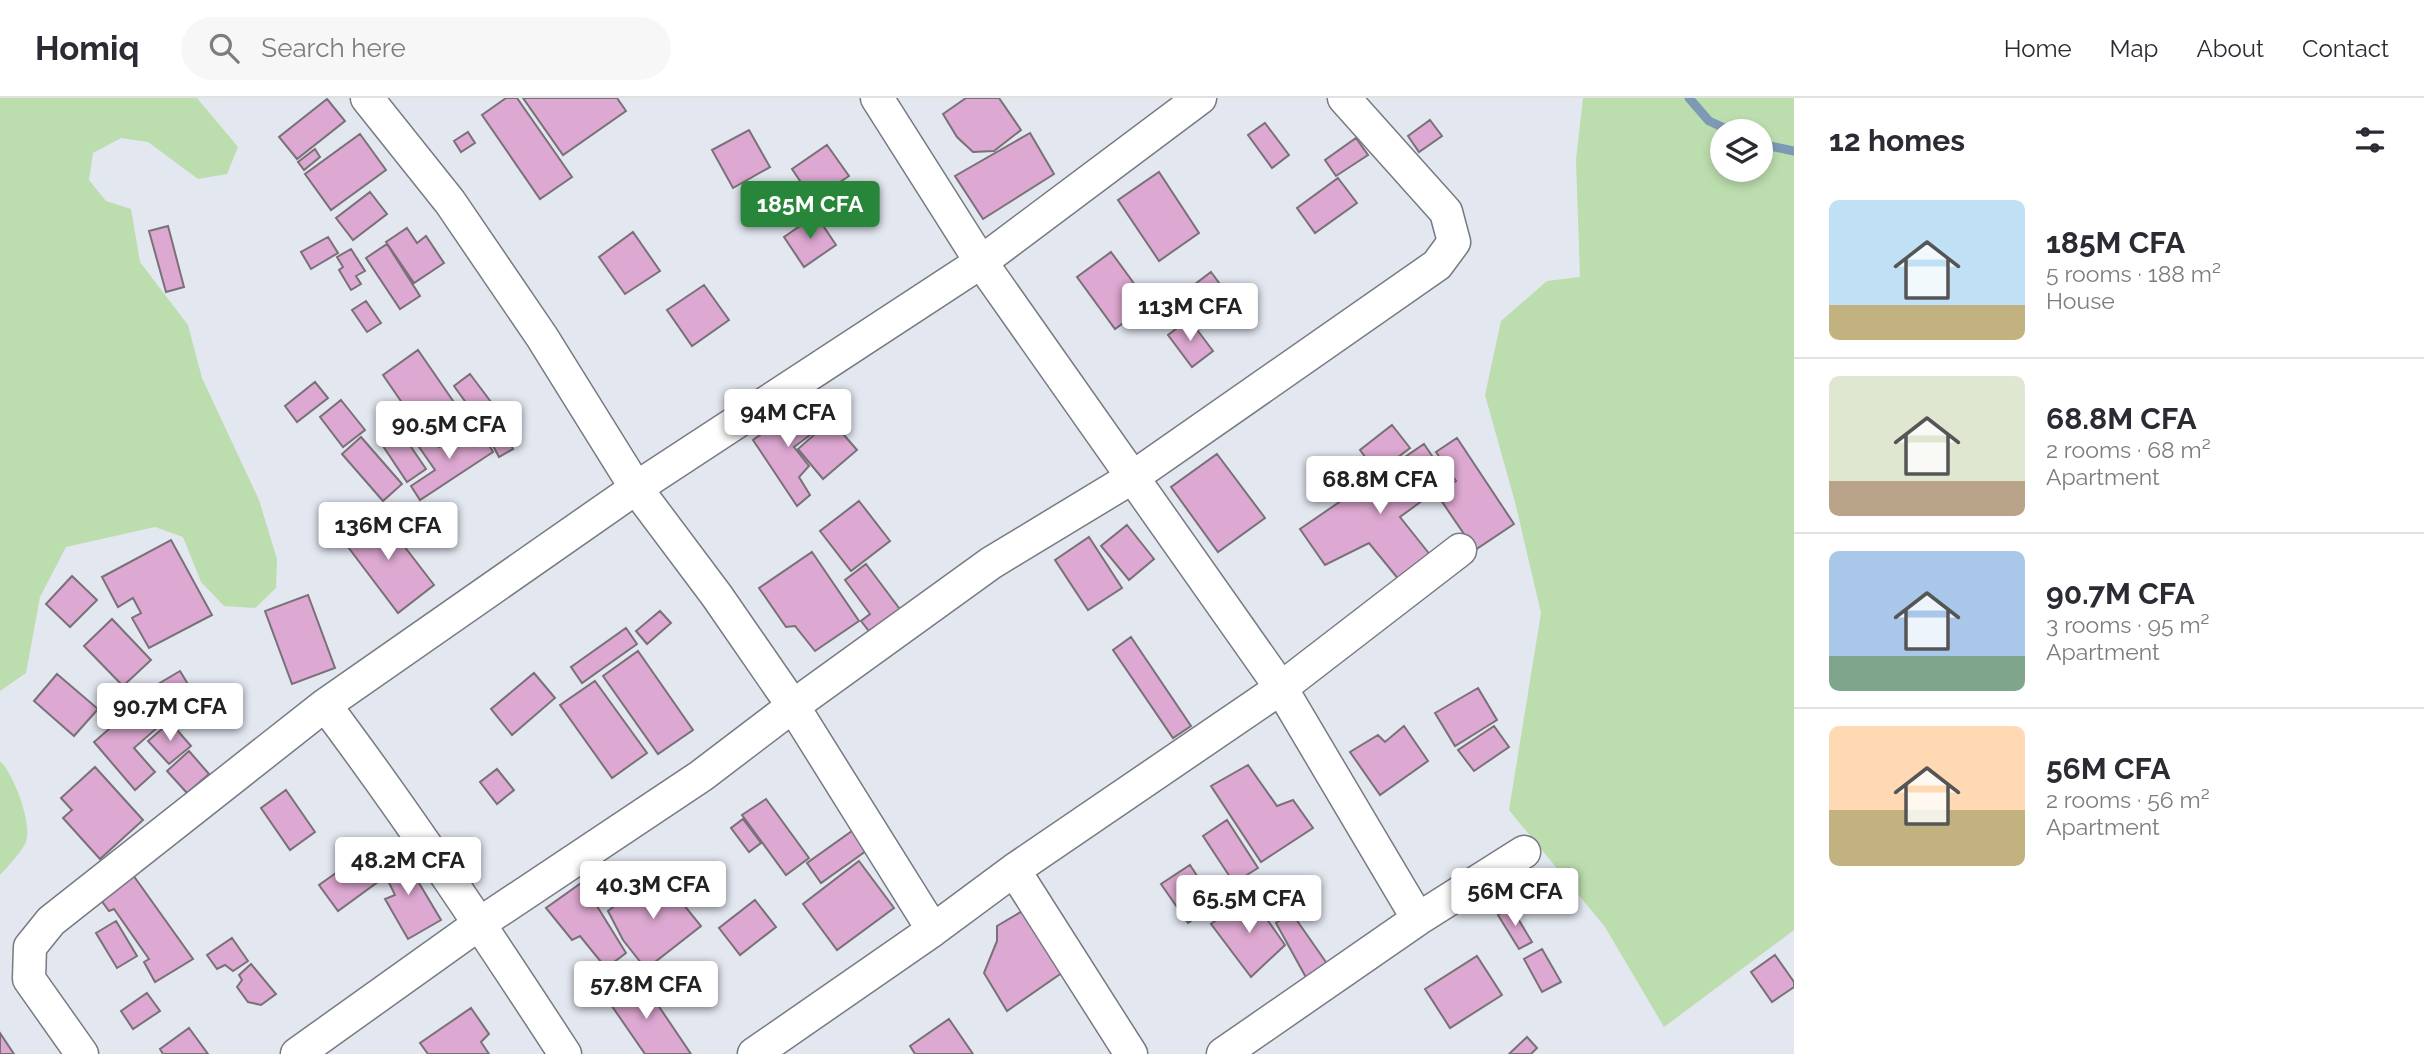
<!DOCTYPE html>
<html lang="en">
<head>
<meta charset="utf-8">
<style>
	:root { --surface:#fff; --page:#f7f7f7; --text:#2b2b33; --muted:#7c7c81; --line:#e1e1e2; --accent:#278639 }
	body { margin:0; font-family:Raleway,sans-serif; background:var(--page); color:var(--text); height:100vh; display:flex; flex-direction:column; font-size:26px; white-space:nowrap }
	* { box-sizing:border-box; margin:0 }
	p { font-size:23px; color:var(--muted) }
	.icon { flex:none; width:38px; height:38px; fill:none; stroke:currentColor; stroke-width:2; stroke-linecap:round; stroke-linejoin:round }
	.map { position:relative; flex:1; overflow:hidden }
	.side { display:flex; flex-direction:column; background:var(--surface); width:630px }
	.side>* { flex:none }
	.controls { position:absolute; left:1710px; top:21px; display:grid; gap:14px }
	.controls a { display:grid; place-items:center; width:63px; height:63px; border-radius:50%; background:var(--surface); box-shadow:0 4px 10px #0003; font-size:35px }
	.price { position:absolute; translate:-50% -60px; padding:0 16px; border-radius:7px; background:#fff; color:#222; font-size:23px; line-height:46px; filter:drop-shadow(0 2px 4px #0008) }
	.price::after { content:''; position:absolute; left:50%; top:42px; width:21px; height:16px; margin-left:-10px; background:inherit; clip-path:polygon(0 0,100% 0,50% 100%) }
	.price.active { background:var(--accent); color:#fff }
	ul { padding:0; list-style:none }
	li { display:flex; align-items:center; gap:21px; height:175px; padding:0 35px }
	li+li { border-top:2px solid var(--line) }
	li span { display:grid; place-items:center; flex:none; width:196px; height:140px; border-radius:10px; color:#555 }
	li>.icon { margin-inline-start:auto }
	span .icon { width:84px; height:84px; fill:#fffc; stroke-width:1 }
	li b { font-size:30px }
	h2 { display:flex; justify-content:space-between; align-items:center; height:84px; padding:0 35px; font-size:30px }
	header { display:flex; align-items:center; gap:42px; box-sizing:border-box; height:98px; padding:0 35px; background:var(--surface); border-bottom:2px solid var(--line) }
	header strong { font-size:33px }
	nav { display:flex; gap:38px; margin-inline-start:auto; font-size:24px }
	.search { width:490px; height:63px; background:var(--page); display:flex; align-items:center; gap:18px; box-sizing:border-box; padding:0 24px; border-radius:38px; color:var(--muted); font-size:26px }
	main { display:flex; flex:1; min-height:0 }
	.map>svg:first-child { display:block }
	.green { fill:#bcddae; fill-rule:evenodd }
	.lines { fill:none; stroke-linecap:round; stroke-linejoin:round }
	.stream { stroke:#7e99b4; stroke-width:9 }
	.building { fill:#dda8d1; stroke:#797177; stroke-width:2 }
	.street-casing { stroke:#767a82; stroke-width:35 }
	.street { stroke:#fff; stroke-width:32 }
</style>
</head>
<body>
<header>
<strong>Homiq</strong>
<div class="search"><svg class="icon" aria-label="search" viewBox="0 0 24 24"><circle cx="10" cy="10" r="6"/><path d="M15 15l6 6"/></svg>Search here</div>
<nav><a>Home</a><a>Map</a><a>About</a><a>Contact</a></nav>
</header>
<main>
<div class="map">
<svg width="1794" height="956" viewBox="0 0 1794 956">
	<rect width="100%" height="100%" fill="#e3e7f0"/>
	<!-- green -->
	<path class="green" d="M0,0h197l41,49 -11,27 -29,5 -50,-37 -27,-4 -28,15 -4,27 17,21 25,8 9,53 48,63 14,53 57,122 18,59 -1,29 -21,20 -31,-2 -23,-24 -18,-45 -28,-10 -89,20 -26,50 -14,76 -26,18z
		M1583,0h211v832l-130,97 -59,-100 -96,-117 32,-197 -26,-111 -30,-107 16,-74 46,-40 33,-4 -4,-117zM1722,33h38v39h-38z
		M0,663c14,13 34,66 25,83 -6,11 -17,22 -25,31z"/>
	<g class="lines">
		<!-- stream -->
		<path class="stream" d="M1689,0l20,23 22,10
			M1760,46l34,7"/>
	</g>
	<!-- building -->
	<path class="building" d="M506,0h11l55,79 -32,22 -58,-84z
		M523,0h94l9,13 -63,44z
		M966,0h33l22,32 -27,21 -21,1 -16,-15 -14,-23z
		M327,1l18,22 -48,38 -18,-22z
		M1430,22l12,16 -23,16 -11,-16z
		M1265,25l24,32 -17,13 -24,-33z
		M749,32l21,37 -37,21 -21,-38z
		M468,34l7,11 -14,9 -7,-11z
		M1030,35l24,41 -71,45 -28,-43z
		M360,36l26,36 -55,40 -26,-36z
		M1356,40l12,17 -32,21 -11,-16z
		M827,47l22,31 -36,24 -21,-31z
		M315,51l5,8 -16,13 -6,-8z
		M1159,74l40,61 -40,28 -41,-61z
		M1338,80l19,25 -42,30 -18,-25z
		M370,94l17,22 -34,26 -17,-22z
		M816,117l20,30 -32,22 -20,-30z
		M168,128l16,61 -18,5 -17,-61z
		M407,130l10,15 9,-7 18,27 -30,20 -28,-41z
		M633,134l27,39 -35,23 -26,-37z
		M328,139l10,16 -27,16 -10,-17z
		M387,146l33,52 -20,13 -34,-51z
		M351,151l14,22 -9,5 5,8 -10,6 -12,-20 4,-3 -6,-10z
		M1111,154l38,52 -34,25 -38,-52z
		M1211,174l17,23 -24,19 -18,-23z
		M704,187l25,35 -37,26 -25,-36z
		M366,203l15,22 -14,9 -15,-22z
		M1189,221l24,32 -21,16 -24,-32z
		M418,252l42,61 -35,25 -42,-61z
		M470,276l30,40 -17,12 -29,-40z
		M315,284l13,16 -31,24 -12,-16z
		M809,301l10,12 -16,14 7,10 -16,12 15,19 -10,11 11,18 -13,11 -44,-66z
		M341,302l24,30 -22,17 -23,-30z
		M831,322l26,30 -34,29 -25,-30z
		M404,323l11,15 -8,5 19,28 -19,13 -24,-36 16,-11 -5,-8z
		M1392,327l18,23 -33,25 -17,-23z
		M502,330l11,21 -14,8 -11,-21z
		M463,333l10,15 12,-8 8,14 -73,48 -9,-14 24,-16 -18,-26 13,-9 9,12z
		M361,339l41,47 -19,17 -41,-47z
		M1457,340l57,86 -39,26 -39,-57 20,-12 -20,-29z
		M1424,346l25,37 -49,36 31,39 -31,25 -31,-38 -44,22 -25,-36z
		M1217,356l48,64 -47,34 -47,-65z
		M859,403l31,40 -39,30 -31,-40z
		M378,414l56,73 -36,28 -56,-74z
		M1127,427l27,34 -25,21 -28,-34z
		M1089,439l33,51 -34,22 -33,-50z
		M171,442l41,75 -63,33 -17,-30 9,-5 -8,-15 -15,9 -16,-30z
		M812,454l47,69 -44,30 -20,-25 -9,1 -27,-39z
		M866,466l36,48 -30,23 -11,-14 9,-7 -25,-34z
		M72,478l25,24 -27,27 -24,-23z
		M308,497l27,73 -43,16 -27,-73z
		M660,513l11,12 -24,21 -11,-13z
		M112,521l39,41 -28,26 -39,-40z
		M626,530l11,16 -55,39 -11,-16z
		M1131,539l60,89 -18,12 -60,-88z
		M638,553l55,79 -35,24 -55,-78z
		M180,573l23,38 -27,16 -23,-38z
		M534,575l21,25 -43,37 -21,-26z
		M57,576l41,35 -24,27 -40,-35z
		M595,583l52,72 -35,25 -52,-73z
		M1478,590l19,32 -42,26 -20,-33z
		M146,599l20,23 -32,28 21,24 -20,18 -41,-48z
		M170,624l21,24 -22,18 -21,-23z
		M1404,628l24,35 -48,34 -30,-43 28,-17 7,7z
		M1494,628l15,21 -35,24 -16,-21z
		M189,653l20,23 -22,19 -20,-22z
		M1248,667l29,41 16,-6 20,28 -52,34 -50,-76z
		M95,669l48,53 -43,39 -37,-41 9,-8 -11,-12z
		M497,671l17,21 -17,14 -17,-22z
		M286,692l29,42 -25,18 -29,-42z
		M766,701l43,59 -23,17 -44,-60z
		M743,721l18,24 -12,9 -18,-24z
		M1227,722l31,48 -24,15 -31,-47z
		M859,728l14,20 -52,37 -14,-20z
		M367,753l19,25 -48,35 -19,-26z
		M400,753l41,69 -33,19 -23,-40 10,-4 -16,-33z
		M859,763l35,47 -57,42 -34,-46z
		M1190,767l26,40 -28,18 -27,-39z
		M658,775l43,53 -55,43 -23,-29 -15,-29z
		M133,777l60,84 -38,23 -11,-20 5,-3 -35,-50 -5,2 -11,-15z
		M591,778l10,15 -9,7 34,55 -20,15 -26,-32 -8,4 -26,-32z
		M1250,797l35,50 -34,32 -40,-53z
		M755,802l21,27 -36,28 -21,-27z
		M1511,809l21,35 -13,7 -21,-34z
		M1024,812l42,60 -59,41 -23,-38 13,-32v-15z
		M1291,814l37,53 -20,16 -32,-58z
		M116,823l21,35 -20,12 -21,-35z
		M232,840l16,23 -15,10 -8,-6 -8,4 -10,-14z
		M1542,851l19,33 -19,10 -18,-33z
		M1775,857l19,27v5l-22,15 -21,-30z
		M1477,858l25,39 -52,33 -25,-39z
		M251,866l25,30 -15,11 -13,-3 -11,-15 5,-7 -3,-5z
		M639,879l52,77h-46l-38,-55z
		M147,895l13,18 -27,18 -12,-18z
		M471,910l18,26 -8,8 8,12h-61l-8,-11z
		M949,921l24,35h-58l-5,-8z
		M189,930l19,26h-45l-3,-5z
		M0,935l14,21h-14z
		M1527,939l10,11 -6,6h-22z"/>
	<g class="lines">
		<defs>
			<path id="street" d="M367,0l83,104 92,135 94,151 81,108 76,110 140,224
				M877,0l104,164 300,426 137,231
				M325,607c85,113 163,231 240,349
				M1014,772l117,184
				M82,956l-53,-75 1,-32 21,-26 274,-216 311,-217 345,-226 219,-164
				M297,956l182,-130 222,-148 92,-70 198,-143 142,-86 304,-212 17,-23 -8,-30 -102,-114
				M754,956l179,-124 81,-60 267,-182 179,-138
				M1223,956l195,-135 106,-67"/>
		</defs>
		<!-- street casing -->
		<use href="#street" class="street-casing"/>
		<!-- street -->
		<use href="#street" class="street"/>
	</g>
</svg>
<div class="controls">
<a><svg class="icon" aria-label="layers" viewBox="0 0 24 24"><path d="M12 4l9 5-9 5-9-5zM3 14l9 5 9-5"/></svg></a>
</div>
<b class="price active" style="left:810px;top:143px">185M CFA</b>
<b class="price" style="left:1190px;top:245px">113M CFA</b>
<b class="price" style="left:788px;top:351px">94M CFA</b>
<b class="price" style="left:449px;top:363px">90.5M CFA</b>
<b class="price" style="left:1380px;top:418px">68.8M CFA</b>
<b class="price" style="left:388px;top:464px">136M CFA</b>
<b class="price" style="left:170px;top:645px">90.7M CFA</b>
<b class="price" style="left:408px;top:799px">48.2M CFA</b>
<b class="price" style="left:653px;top:823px">40.3M CFA</b>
<b class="price" style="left:1515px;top:830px">56M CFA</b>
<b class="price" style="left:1249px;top:837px">65.5M CFA</b>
<b class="price" style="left:646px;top:923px">57.8M CFA</b>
</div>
<section class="side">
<h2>12 homes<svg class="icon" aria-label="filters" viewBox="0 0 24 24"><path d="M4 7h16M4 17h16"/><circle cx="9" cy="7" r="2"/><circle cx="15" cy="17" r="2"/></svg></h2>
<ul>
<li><span style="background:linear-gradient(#bfe0f5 75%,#c2b280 0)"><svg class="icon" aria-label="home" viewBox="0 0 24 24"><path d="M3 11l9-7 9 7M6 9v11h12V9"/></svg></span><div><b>185M CFA</b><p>5 rooms · 188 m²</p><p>House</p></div></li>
<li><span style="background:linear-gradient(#dfe7d0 75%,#b9a48a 0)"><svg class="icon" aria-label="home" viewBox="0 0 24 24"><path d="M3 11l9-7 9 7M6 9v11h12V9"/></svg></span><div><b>68.8M CFA</b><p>2 rooms · 68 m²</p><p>Apartment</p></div></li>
<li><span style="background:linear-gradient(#a9c7e8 75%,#7fa58c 0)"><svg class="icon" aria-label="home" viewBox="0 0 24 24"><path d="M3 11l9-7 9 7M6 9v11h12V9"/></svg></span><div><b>90.7M CFA</b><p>3 rooms · 95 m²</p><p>Apartment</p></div></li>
<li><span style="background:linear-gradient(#ffd9b3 60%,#c2b280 0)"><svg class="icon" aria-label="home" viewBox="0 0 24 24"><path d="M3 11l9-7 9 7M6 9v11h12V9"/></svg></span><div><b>56M CFA</b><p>2 rooms · 56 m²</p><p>Apartment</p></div></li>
</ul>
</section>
</main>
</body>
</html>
